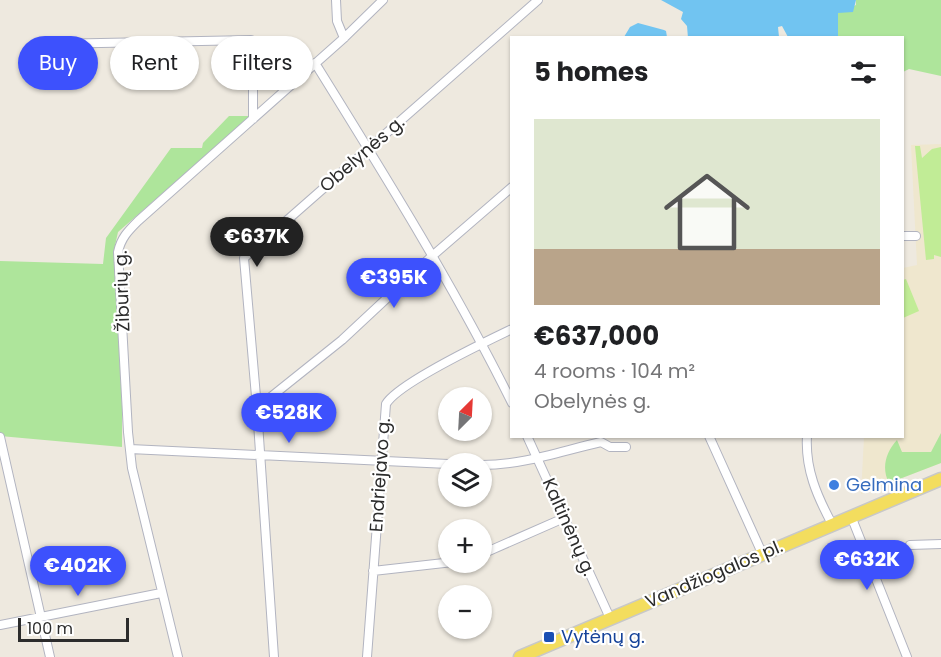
<!DOCTYPE html>
<html lang="en">
<head>
<meta charset="utf-8">
<style>
	:root { --surface:#fff; --page:#f6f6f6; --text:#202124; --muted:#757577; --line:#e0e0e0; --accent:#3d51fd }
	body { margin:0; font-family:Poppins,sans-serif; background:var(--page); color:var(--text); height:100vh; display:flex; flex-direction:column; font-size:22px; white-space:nowrap }
	* { box-sizing:border-box; margin:0 }
	p { font-size:20px; color:var(--muted) }
	.icon { flex:none; width:33px; height:33px; fill:none; stroke:currentColor; stroke-width:2; stroke-linecap:round; stroke-linejoin:round }
	.map { position:relative; flex:1; overflow:hidden }
	.drawer { position:absolute; left:510px; top:36px; width:394px; height:402px; display:flex; flex-direction:column; background:var(--surface); border-radius:0px; box-shadow:0 2px 4px #0004 }
	.drawer>* { flex:none }
	.banner { position:absolute; left:18px; top:36px; width:402px; height:54px; display:flex; gap:12px }
	.needle { width:39px; rotate:24deg }
	.controls { position:absolute; left:438px; top:387px; display:grid; gap:12px }
	.controls a { display:grid; place-items:center; width:54px; height:54px; border-radius:50%; background:var(--surface); box-shadow:0 2px 4px #0004; font-size:30px }
	.scale { position:absolute; left:18px; bottom:15px; width:111px; box-sizing:border-box; padding-left:6px; border:3px solid #2c2c2c; border-top:0; font-size:16px; line-height:21px; white-space:nowrap; color:#2c2c2c; -webkit-text-stroke:4px #fff; paint-order:stroke }
	.price { position:absolute; translate:-50% -51px; padding:0 14px; border-radius:21px; background:var(--accent); color:#fff; font-size:20px; line-height:39px; filter:drop-shadow(0 2px 3px #0008) }
	.price::after { content:''; position:absolute; left:50%; top:36px; width:18px; height:14px; margin-left:-9px; background:inherit; clip-path:polygon(0 0,100% 0,50% 100%) }
	.price.current { background:#222; color:#fff }
	ul { padding:0; list-style:none }
	li { display:grid; align-content:center; gap:12px; height:318px; padding:0 24px }
	li+li { border-top:2px solid var(--line) }
	li span { display:grid; place-items:center; height:186px; border-radius:0px; color:#555 }
	li>.icon { margin-inline-start:auto }
	span .icon { width:108px; height:108px; fill:#fffc; stroke-width:1 }
	li b { font-size:26px }
	h2 { display:flex; justify-content:space-between; align-items:center; height:72px; padding:0 24px; font-size:26px }
	.tag { padding:0 21px; border-radius:27px; background:var(--surface); box-shadow:0 2px 4px #0004; font-size:21px; line-height:54px }
	.tag.current { background:var(--accent); color:#fff }
	.map>svg:first-child { display:block }
	.education { fill:#efe7ce }
	.green { fill:#aee59b }
	.pitch { fill:#c1ec96 }
	.water { fill:#71c4f1 }
	.lines { fill:none; stroke-linecap:round; stroke-linejoin:round }
	.minor-casing { stroke:#b2b4c0; stroke-width:10 }
	.primary-casing { stroke:#c8c8c8; stroke-width:15 }
	.minor { stroke:#fff; stroke-width:8 }
	.primary { stroke:#f3dd5e; stroke-width:12 }
	.shop-dot { fill:#3f7fe0; stroke:#fff; stroke-width:2 }
	.transit-dot { fill:#1a4fb4; stroke:#fff; stroke-width:2 }
	.labels { text-anchor:middle; stroke-width:4.5; stroke-linejoin:round; paint-order:stroke }
	.street-label { font-size:18px; fill:#2c2c2c; stroke:#fff }
	.shop-label { font-size:18px; fill:#366cbe; stroke:#fff; text-anchor:start }
	.transit-label { font-size:18px; fill:#164399; stroke:#fff; text-anchor:start }
</style>
</head>
<body>
<div class="map">
<svg width="941" height="657" viewBox="0 0 941 657">
	<rect width="100%" height="100%" fill="#eee9df"/>
	<!-- education -->
	<path class="education" d="M941,144v319l-80,31 3,-57 39,-1v-168l14,-3 -6,-120z"/>
	<!-- green -->
	<path class="green" d="M856,0h85v76l-32,-7 -6,3v-34h-65v-25l18,-8z
		M229,116h22l-133,116 -4,18 8,157v40l-122,-11v-175l103,3 3,-26 65,-90h31l1,-5z
		M941,433v30l-52,20c-8,-15 -3,-31 8,-43l5,12h29z"/>
	<!-- pitch -->
	<path class="pitch" d="M915,146h5l2,12 10,-9 9,-2v110l-7,-2v4l-8,1z
		M906,279l13,32 -16,7v-38z"/>
	<!-- water -->
	<path class="water" d="M661,0h195l-3,12 -15,1v24h-50l-6,-11 -4,1 1,10 -91,1 -1,-12 -6,-7 2,-7z
		M638,23l26,7 2,1 1,6h-43l6,-10z"/>
	<g class="lines">
		<defs>
			<path id="minor" d="M336,0l1,21 7,17
				M51,44l200,-4 2,3v76
				M315,63c69,111 139,223 197,340
				M903,236h13
				M257,408l85,-68 89,-83 81,-70
				M527,436l83,182
				M709,436l53,117
				M807,436c-2,33 10,60 25,88
				M0,437l50,220
				M130,449l318,15
				M482,465c41,0 79,-14 119,-23l9,5h16
				M851,516l56,141
				M910,545l31,-1
				M482,554l82,-36
				M373,571l80,-9
				M0,625l161,-32
				M178,657l-46,-189 -4,-36 -10,-180c3,-14 10,-21 20,-31l206,-183 39,-38
				M274,657l-17,-249 -13,-150 294,-258
				M367,657l19,-253c12,-21 101,-63 126,-75"/>
			<path id="primary" d="M520,657l421,-178"/>
		</defs>
		<!-- minor casing -->
		<use href="#minor" class="minor-casing"/>
		<!-- primary casing -->
		<use href="#primary" class="primary-casing"/>
		<!-- minor -->
		<use href="#minor" class="minor"/>
		<!-- primary -->
		<use href="#primary" class="primary"/>
	</g>
	<!-- markers -->
	<circle class="shop-dot" cx="834" cy="485" r="6"/>
	<rect class="transit-dot" x="543" y="631" width="12" height="12" rx="3"/>
	<g class="labels">
		<!-- street labels -->
		<g class="street-label">
			<text transform="translate(362 154) rotate(-41)" y="6">Obelynės g.</text>
			<text transform="translate(122 291) rotate(-92)" y="6">Žiburių g.</text>
			<text transform="translate(380 475) rotate(-86)" y="6">Endriejavo g.</text>
			<text transform="translate(569 527) rotate(66)" y="6">Kaltinėnų g.</text>
			<text transform="translate(714 574) rotate(-23)" y="6">Vandžiogalos pl.</text>
		</g>
		<!-- shop labels -->
		<g class="shop-label">
			<text x="846" y="491">Gelmina</text>
		</g>
		<!-- transit labels -->
		<g class="transit-label">
			<text x="561" y="643">Vytėnų g.</text>
		</g>
	</g>
</svg>
<div class="controls">
<a><svg class="needle" viewBox="-14 -14 28 28"><path d="M0-13l5 13h-10z" fill="#e53935"/><path d="M0 13l5-13h-10z" fill="#757577"/></svg></a>
<a><svg class="icon" aria-label="layers" viewBox="0 0 24 24"><path d="M12 4l9 5-9 5-9-5zM3 14l9 5 9-5"/></svg></a>
<a>+</a>
<a>−</a>
</div>
<div class="scale">100 m</div>
<b class="price current" style="left:257px;top:268px">€637K</b>
<b class="price" style="left:394px;top:309px">€395K</b>
<b class="price" style="left:289px;top:444px">€528K</b>
<b class="price" style="left:867px;top:591px">€632K</b>
<b class="price" style="left:78px;top:597px">€402K</b>
<div class="banner">
<a class="tag current">Buy</a>
<a class="tag">Rent</a>
<a class="tag">Filters</a>
</div>
<section class="drawer">
<h2>5 homes<svg class="icon" aria-label="filters" viewBox="0 0 24 24"><path d="M4 7h16M4 17h16"/><circle cx="9" cy="7" r="2"/><circle cx="15" cy="17" r="2"/></svg></h2>
<ul>
<li><span style="background:linear-gradient(#dfe7d0 70%,#b9a48a 0)"><svg class="icon" aria-label="home" viewBox="0 0 24 24"><path d="M3 11l9-7 9 7M6 9v11h12V9"/></svg></span><div><b>€637,000</b><p>4 rooms · 104 m²</p><p>Obelynės g.</p></div></li>
</ul>
</section>
</div>
</body>
</html>
